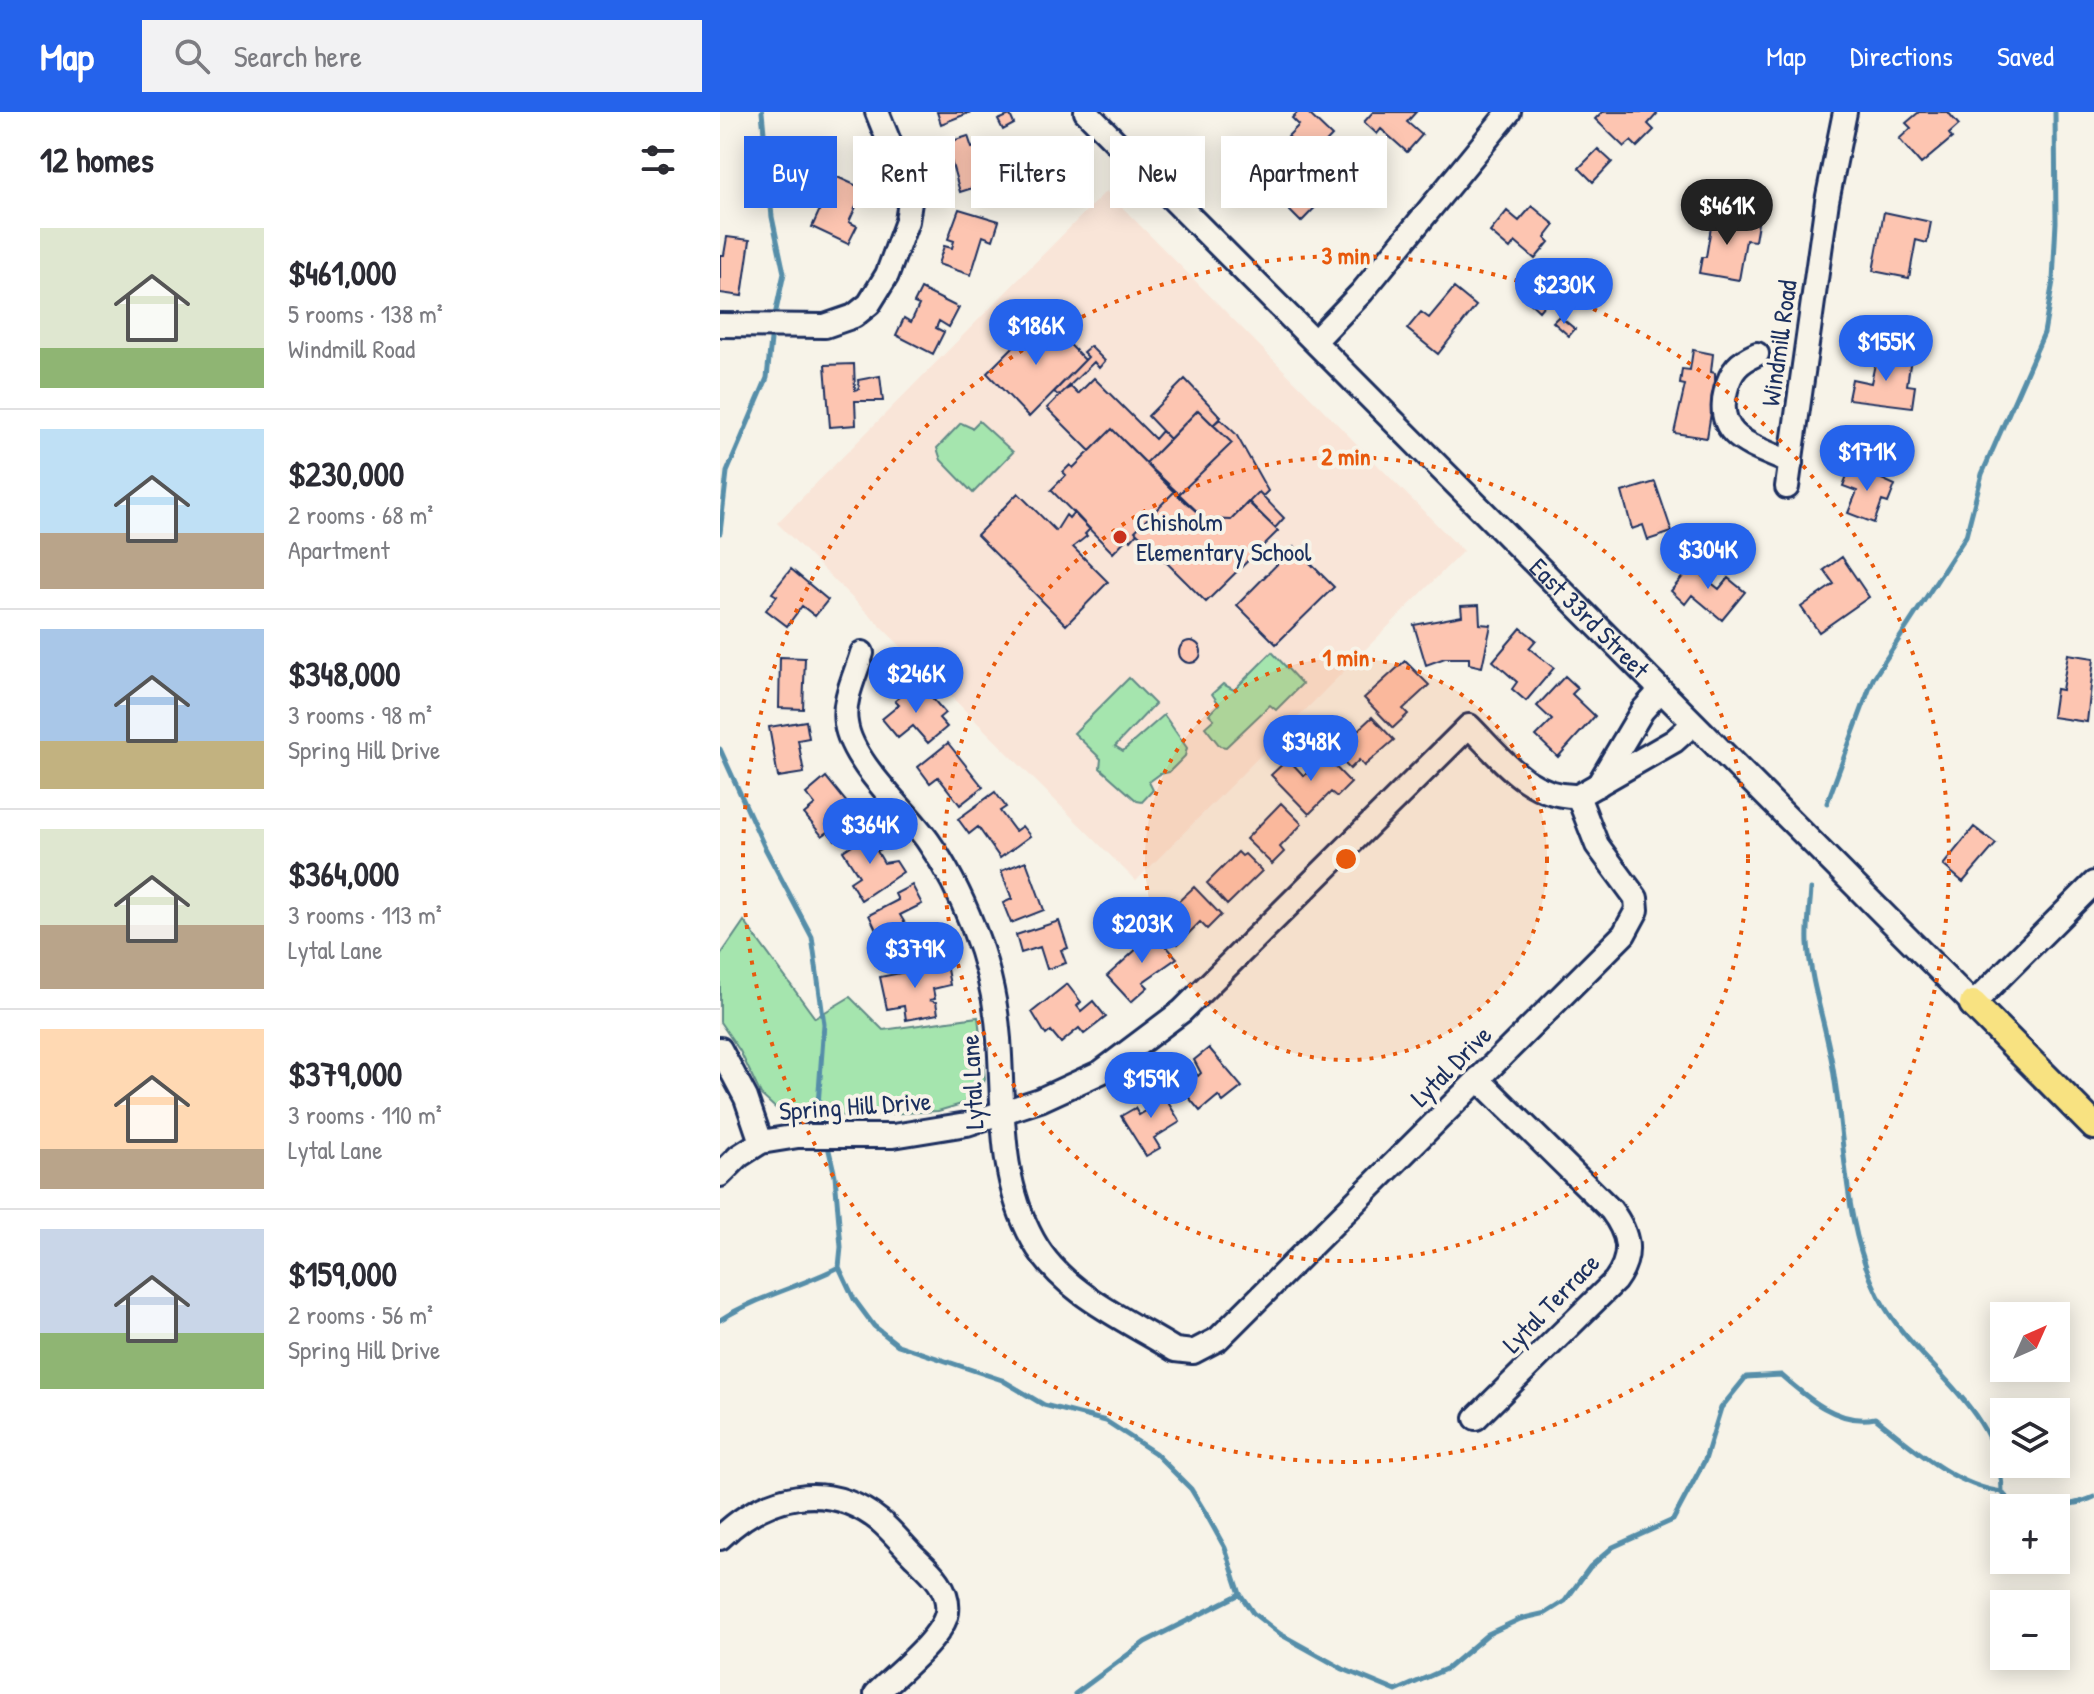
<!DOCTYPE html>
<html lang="en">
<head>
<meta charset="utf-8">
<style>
	:root { --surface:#fff; --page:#f2f2f3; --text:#2b2b33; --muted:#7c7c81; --line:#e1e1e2; --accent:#2563eb }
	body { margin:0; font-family:"Patrick Hand",sans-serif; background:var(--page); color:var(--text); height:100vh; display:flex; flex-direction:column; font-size:30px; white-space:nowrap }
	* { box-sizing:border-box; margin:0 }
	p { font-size:26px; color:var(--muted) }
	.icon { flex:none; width:44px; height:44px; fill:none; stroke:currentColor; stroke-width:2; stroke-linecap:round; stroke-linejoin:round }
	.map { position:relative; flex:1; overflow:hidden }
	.sheet { display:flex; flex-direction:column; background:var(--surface); width:720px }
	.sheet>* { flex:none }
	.hud { position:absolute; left:24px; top:24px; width:760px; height:72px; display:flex; gap:16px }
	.needle { width:52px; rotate:45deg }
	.buttons { position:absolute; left:1270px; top:1190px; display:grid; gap:16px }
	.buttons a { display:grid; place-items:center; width:80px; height:80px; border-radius:0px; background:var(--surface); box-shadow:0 4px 20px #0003; font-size:40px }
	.price { position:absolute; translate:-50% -68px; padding:0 18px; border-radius:28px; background:var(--accent); color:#fff; font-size:26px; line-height:52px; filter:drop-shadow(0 2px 4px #0008) }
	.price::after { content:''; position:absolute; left:50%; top:48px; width:24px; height:18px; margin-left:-12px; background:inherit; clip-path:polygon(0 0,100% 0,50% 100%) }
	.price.on { background:#222; color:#fff }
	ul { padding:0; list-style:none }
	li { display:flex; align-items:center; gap:24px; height:200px; padding:0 40px }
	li+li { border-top:2px solid var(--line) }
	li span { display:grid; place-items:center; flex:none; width:224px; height:160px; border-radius:0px; color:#555 }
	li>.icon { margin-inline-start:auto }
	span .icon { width:96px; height:96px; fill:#fffc; stroke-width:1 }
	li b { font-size:34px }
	h2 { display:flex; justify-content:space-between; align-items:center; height:96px; padding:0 40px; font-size:34px }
	.pill { padding:0 28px; border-radius:0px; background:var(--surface); box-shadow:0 4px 20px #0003; font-size:28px; line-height:72px }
	.pill.on { background:var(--accent); color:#fff }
	header { display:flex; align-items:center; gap:48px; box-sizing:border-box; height:112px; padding:0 40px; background:var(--accent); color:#fff }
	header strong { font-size:38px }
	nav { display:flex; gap:44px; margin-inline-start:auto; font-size:28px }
	.search { width:560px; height:72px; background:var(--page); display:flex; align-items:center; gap:20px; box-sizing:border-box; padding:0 28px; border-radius:0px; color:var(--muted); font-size:30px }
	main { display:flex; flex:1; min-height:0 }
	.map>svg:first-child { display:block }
	.built { fill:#f9e5d8 }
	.green { fill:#a5e5ae; stroke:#608a86; stroke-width:2 }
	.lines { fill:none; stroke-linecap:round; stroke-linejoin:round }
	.stream { stroke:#568ea9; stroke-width:5 }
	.building { fill:#fdc5b1; stroke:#1b2f5e; stroke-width:2 }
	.minor-casing { stroke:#1b2f5e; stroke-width:28 }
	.major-casing { stroke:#1b2f5e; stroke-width:32 }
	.minor { stroke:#f7f3e8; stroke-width:22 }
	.major { stroke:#f8e281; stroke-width:26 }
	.ring { fill:none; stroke:#e8590c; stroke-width:4; stroke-dasharray:4 8 }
	.poi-dot { fill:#c8321e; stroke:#f7f3e8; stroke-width:3 }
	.labels { text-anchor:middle; stroke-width:8; stroke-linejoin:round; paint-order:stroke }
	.street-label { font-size:26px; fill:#1b2f5e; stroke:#f7f3e8 }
	.poi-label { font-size:26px; fill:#1b2f5e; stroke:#f7f3e8; text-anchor:start }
	.centre { fill:#e8590c; stroke:#f7f3e8; stroke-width:4 }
	.ring-label { font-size:24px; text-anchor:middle; font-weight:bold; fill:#e8590c; stroke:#f7f3e8; stroke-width:8; stroke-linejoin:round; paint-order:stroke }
</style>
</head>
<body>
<header>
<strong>Map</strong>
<div class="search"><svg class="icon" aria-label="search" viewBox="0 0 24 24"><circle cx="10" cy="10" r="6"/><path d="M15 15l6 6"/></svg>Search here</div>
<nav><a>Map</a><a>Directions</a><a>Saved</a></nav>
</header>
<main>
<section class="sheet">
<h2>12 homes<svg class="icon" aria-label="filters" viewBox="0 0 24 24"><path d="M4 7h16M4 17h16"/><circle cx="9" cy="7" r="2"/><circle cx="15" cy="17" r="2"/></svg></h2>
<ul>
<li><span style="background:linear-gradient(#dfe7d0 75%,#8fb573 0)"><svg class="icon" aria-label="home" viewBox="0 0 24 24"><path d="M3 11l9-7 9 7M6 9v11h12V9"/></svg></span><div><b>$461,000</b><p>5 rooms · 138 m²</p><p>Windmill Road</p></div></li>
<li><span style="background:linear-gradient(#bfe0f5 65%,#b9a48a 0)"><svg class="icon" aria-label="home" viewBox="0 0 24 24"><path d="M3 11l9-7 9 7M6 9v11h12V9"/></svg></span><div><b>$230,000</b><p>2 rooms · 68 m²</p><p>Apartment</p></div></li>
<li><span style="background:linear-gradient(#a9c7e8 70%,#c2b280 0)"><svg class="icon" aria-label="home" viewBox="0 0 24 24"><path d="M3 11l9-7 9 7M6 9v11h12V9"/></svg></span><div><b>$348,000</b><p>3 rooms · 98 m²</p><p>Spring Hill Drive</p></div></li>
<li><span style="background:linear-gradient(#dfe7d0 60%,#b9a48a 0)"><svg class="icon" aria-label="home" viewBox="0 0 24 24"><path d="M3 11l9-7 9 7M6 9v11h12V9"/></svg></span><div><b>$364,000</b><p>3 rooms · 113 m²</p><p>Lytal Lane</p></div></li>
<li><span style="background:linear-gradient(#ffd9b3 75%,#b9a48a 0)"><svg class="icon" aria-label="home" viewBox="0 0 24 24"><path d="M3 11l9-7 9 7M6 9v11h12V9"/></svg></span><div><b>$379,000</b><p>3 rooms · 110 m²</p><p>Lytal Lane</p></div></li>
<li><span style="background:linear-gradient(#c9d6e8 65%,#8fb573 0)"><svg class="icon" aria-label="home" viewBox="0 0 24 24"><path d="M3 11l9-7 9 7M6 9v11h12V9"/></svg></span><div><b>$159,000</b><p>2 rooms · 56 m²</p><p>Spring Hill Drive</p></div></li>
</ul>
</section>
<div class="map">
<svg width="1374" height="1582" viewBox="0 0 1374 1582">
	<rect width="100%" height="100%" fill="#f7f3e8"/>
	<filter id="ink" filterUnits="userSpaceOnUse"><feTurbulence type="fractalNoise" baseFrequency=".0125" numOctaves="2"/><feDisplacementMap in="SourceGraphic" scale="16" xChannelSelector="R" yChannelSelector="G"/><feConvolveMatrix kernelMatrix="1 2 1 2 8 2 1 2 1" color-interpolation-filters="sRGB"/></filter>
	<g filter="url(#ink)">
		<!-- built -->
		<path class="built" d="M386,79l357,360 -327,330 -359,-358z"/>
		<!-- green -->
		<path class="green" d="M259,309l34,31 -40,41 -32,-33 -4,-12 24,-25 11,5z
			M552,540l30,32 -26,26 -6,-5 -44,42 -6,-1 -15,-19 9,-8 -5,-5 10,-10 -7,-10 11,-10 11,6z
			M409,566l26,26 -40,42 8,5 41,-36 23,33 -2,8 -16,16 -9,2 -11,8 4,8 -11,12 -5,-1 -37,-33 1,-9 -27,-26z
			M24,809l71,97 35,-21 33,33 95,-13 7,62 -3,11 -17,13 -27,8 -88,5 -68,-2 -21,-19 -21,-44 -20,-29v-66z"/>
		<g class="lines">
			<!-- stream -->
			<path class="stream" d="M42,0l10,105 12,56 -10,47
				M0,421l7,-61 40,-94 5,-48
				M0,637l45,99 47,89 12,87 -6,81 5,23
				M1107,691l46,-124 93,-143 16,-62 62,-141 9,-52 3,-59 -1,-110
				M1091,777c-1,17 -4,37 -3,54 3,44 20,88 26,132 12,74 10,152 44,220 34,68 124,112 124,197
				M107,1030l8,34 6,71 -2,20 15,32 20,27 24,19 104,35 42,25 62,16 49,32 36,36 14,23 20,36 15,46 13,19 27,21 63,35 53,22 52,-23 40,-34 32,-15 26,-6 19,-12 25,-34 23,-20 60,-27 32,-60 16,-52 25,-31 35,-2c25,22 58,51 94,43 37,29 79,68 127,74 15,23 71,15 92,5
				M0,1208c38,-24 80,-33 119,-53
				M355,1582l70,-52 95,-48"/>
		</g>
		<!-- building -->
		<path class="building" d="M217,0h34l-30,12z
			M578,0h9l25,24 -21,22 -23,-22 11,-11 -7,-7z
			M653,0h43l-9,10 15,13 -15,17 -26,-23 -4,5 -13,-12z
			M882,0h53l2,2 -9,10 6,6 -17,17 -6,-6 -7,6 -29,-28z
			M1199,0h29l11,13 -10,9 3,4 -31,26 -22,-25 12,-11 -5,-5z
			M290,3l4,9 -11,6 -5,-10z
			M248,24l4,12 7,-2 7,22 -9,2 5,15 -22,7 -14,-49z
			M878,37l14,13 -19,20 -14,-14z
			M589,55l24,22 -32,33 -23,-23z
			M115,64l29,13 -15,33 8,4 -9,18 -36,-17z
			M812,94l23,19 -10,13 4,4 -14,17 -20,-17 -5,7 -20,-17 17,-21 12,10z
			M239,97l40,12 -6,19 -10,-4 -12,39 -33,-11 6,-18 8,2 2,-7 -6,-2z
			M1164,100l47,10 -4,21 -11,-3 -7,38 -36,-7z
			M993,103l45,8 -3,18 -9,-1 -7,40 -40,-7 3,-16h4z
			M7,125l23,3 -8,56 -22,-3v-38h4z
			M734,176l22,18 -38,48 -31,-25 14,-17 8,6z
			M201,177l38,19 -10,19 -10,-6 -3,7 8,4 -11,22 -37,-19 8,-17 7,4 8,-17 -5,-2z
			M812,182l12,11 -5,6 -12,-11z
			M839,204l16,13 -6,7 -16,-14z
			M323,205l42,43 -56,57 -42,-44z
			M370,234l15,15 -6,7 -5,-6 -35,34 -5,-4 34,-35 -5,-5z
			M973,238l20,4 -2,18 4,1v14l-8,51 -33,-5 11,-48 -5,-1 2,-15 8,1z
			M1157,242l34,4 -4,27 8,1 -3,21 -64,-8 4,-20 19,4z
			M134,252l1,26 4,-1 -1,-9 22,-4 3,25h-28l1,24 -26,2 -5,-62z
			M374,266l61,61 7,-8 8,8 -24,24 -34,-34 -22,22 -43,-43 18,-18 6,-3 7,7z
			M465,267l36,38 -8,8 -15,-15 -28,29 -22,-23z
			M478,298l34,33 -53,51 -33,-31z
			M500,307l16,15 32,57 -5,5 -4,-4 -28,28 -26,-1 -26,-25 53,-51 -19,-18z
			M392,317l62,63 -39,39 2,2 -6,7 -3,-3 -15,16 -62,-63 15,-15 -3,-3 7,-7 3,3z
			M1131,353l44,20 -7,18 -6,-2 -8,22 -26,-10 9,-22 -14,-5z
			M935,370l17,50 -24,8 -5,-15 -11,4 -10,-37z
			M454,380l31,27 26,1 17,-18 30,29 -72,71 -71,-71z
			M539,380l25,26 -9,10 -26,-26z
			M298,381l38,38 10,-16 3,3 5,-6 16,17 -5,5 2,2 -14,11 35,35 -42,43 -89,-90z
			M574,435l40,40 -58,57 -39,-39z
			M1122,445l27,40 -50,35 -18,-25 33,-23 -10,-14z
			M977,447l11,10 -5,7 16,13 9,-11 17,14 -23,28 -30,-25 -7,9 -14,-13z
			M71,457l37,31 -13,16 -13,-10 -15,20 -21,-16 11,-14 -5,-3z
			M759,493l1,19 11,1 -9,42 -13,-3v-6h-24l-19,7 -12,-40 48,-9 -1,-10z
			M801,516l15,12 -7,8 25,20 -28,33 -14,-12 5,-7 -24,-21z
			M459 540a11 11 0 1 1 22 0a11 11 0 1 1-22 0Z
			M1348,542l26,4 -7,64 -35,-5 4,-28 6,1z
			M60,545l25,1 -2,51 -24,-1z
			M685,549l24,24 -26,24 5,5 -15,14 -29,-30z
			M845,564l13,12 -6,6 23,22 -37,41 -22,-21 16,-16 -15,-14z
			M194,573l10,12 5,-3 16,19 -6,5 8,9 -19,16 -15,-17 -15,12 -16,-19 17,-14 -4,-4z
			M652,605l22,23 -30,26 -5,-6 -9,9 -24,-24 16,-16 2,2 8,-8 6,7z
			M86,609l3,17 -11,2 6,33 -26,4 -9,-50z
			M228,631l35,44 -23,18 -22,-28 -8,6 -12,-16z
			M604,643l27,28 -14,14 -6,-5 -22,22 -38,-39 17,-16 16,17z
			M106,665l35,43 -26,20 -7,-8 -6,4 -18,-22 11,-9 -9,-11z
			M275,680l11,15 -6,4 15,20 7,-5 8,10 -30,22 -22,-31 -9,7 -11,-15z
			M561,691l21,21 -22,23 4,5 -12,12 -26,-25z
			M1254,715l22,17 -33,38 -20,-17z
			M152,720l11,16 -6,3 7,12 12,-2 7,11 -42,28 -11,-18 9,-6 -16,-25z
			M518,740l4,4 3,-2 17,17 -35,34 -20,-22z
			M306,749l18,49 -33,13 -8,-20 9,-4 -11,-28z
			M192,773l10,19 -22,11 19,31 -35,17 -9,-17 7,-4 -13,-27 29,-15 -3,-6z
			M474,775l27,28 -14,14 -7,-7 -22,22 -17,-17 6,-7 -2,-6z
			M339,809l9,27 -7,2 5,13 -19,6 -7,-22 -19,6 -5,-18z
			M429,815l28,31 -34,24 5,5 -17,15 -24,-26 33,-30 -6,-6z
			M226,852l4,21 -17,4 2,10 -6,1 7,2 2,12 -32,6 -2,-14 -17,3 -7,-32z
			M347,872l14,18 -4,4 4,5 12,-10 13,16 -22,17 -5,-6 -18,15 -10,-12 -5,4 -14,-23z
			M489,936l33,39 -19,15 -5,-6 -18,15 -30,-36 15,-14 13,15 3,-3 -7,-13z
			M436,971l24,39 -26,16 6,10 -14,8 -25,-40 14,-8 4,7 10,-6 -9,-16z"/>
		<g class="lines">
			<defs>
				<g id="minor">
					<path id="s1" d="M366,0l887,892 121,-121"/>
					<path d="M0,213l105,1 29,-10 15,-12 18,-29 20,-54 4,-25 -34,-84"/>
					<path d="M596,228l46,-48 147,-180"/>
					<path d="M1037,242c-18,8 -26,16 -31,36 -13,49 29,56 65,73"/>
					<path d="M1067,375l40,-286 18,-89"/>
					<path d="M142,541c-6,21 -20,47 -16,70 5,39 59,86 82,118 19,27 33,55 45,86 14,35 23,74 26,112 5,69 -1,138 34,201 29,53 92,79 142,110l18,2 25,-13 406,-405 13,-24 -1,-12 -39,-53 -19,-49"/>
					<path d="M878,673l44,-74 18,-20"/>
					<path d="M0,937l26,49 15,44"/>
					<path d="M0,1063l19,-19 22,-14 37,-6h95l74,-12 73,-24 61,-28 81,-61 287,-285c32,32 60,72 109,70l96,-55 19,-17"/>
					<path d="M756,1306l139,-137c19,-26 14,-47 -4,-71l-133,-131"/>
					<path d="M0,1426c45,-44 107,-59 160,-17 12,10 23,24 34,35 16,15 36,32 33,56 -4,26 -52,63 -71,82"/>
				</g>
				<path id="major" d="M1253,892l121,122"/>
			</defs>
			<!-- minor casing -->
			<use href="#minor" class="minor-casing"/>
			<!-- major casing -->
			<use href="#major" class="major-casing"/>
			<!-- minor -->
			<use href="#minor" class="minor"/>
			<!-- major -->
			<use href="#major" class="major"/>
		</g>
	</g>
	<!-- distance rings -->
	<circle cx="626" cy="747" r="201" fill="#e8590c" fill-opacity=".12"/>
	<g class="ring">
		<circle cx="626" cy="747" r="201"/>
		<circle cx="626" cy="747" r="402"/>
		<circle cx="626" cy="747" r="603"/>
	</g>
	<!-- markers -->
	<circle class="poi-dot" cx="400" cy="425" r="8"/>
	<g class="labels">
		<!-- street labels -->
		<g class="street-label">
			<text transform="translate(1059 231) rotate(-82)" y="9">Windmill Road</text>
			<text dy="9" stroke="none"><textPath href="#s1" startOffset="714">East 33rd Street</textPath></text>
			<text transform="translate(731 954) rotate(-45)" y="9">Lytal Drive</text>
			<text transform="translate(252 970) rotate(-93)" y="9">Lytal Lane</text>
			<text transform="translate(135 994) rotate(-4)" y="9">Spring Hill Drive</text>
			<text transform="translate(831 1191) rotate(-46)" y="9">Lytal Terrace</text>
		</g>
		<!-- poi labels -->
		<g class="poi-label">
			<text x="416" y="419">Chisholm<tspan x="416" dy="30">Elementary School</tspan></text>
		</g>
	</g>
	<circle cx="626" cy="747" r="12" class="centre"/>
	<g class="ring-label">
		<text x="626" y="152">3 min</text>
		<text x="626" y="353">2 min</text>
		<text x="626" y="554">1 min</text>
	</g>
</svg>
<div class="buttons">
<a><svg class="needle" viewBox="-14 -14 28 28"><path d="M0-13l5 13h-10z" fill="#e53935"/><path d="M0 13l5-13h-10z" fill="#7c7c81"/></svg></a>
<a><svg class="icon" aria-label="layers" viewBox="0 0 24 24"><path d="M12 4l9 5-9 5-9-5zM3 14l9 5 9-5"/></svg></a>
<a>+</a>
<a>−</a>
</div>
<b class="price on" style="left:1007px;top:135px">$461K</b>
<b class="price" style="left:844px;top:214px">$230K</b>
<b class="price" style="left:316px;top:255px">$186K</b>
<b class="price" style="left:1166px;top:271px">$155K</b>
<b class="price" style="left:1147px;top:381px">$171K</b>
<b class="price" style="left:988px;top:479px">$304K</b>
<b class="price" style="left:196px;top:603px">$246K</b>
<b class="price" style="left:591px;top:671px">$348K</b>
<b class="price" style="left:150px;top:754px">$364K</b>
<b class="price" style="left:422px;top:853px">$203K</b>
<b class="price" style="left:195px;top:878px">$379K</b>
<b class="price" style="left:431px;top:1008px">$159K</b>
<div class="hud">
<a class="pill on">Buy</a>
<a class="pill">Rent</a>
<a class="pill">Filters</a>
<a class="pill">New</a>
<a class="pill">Apartment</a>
</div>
</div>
</main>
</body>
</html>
